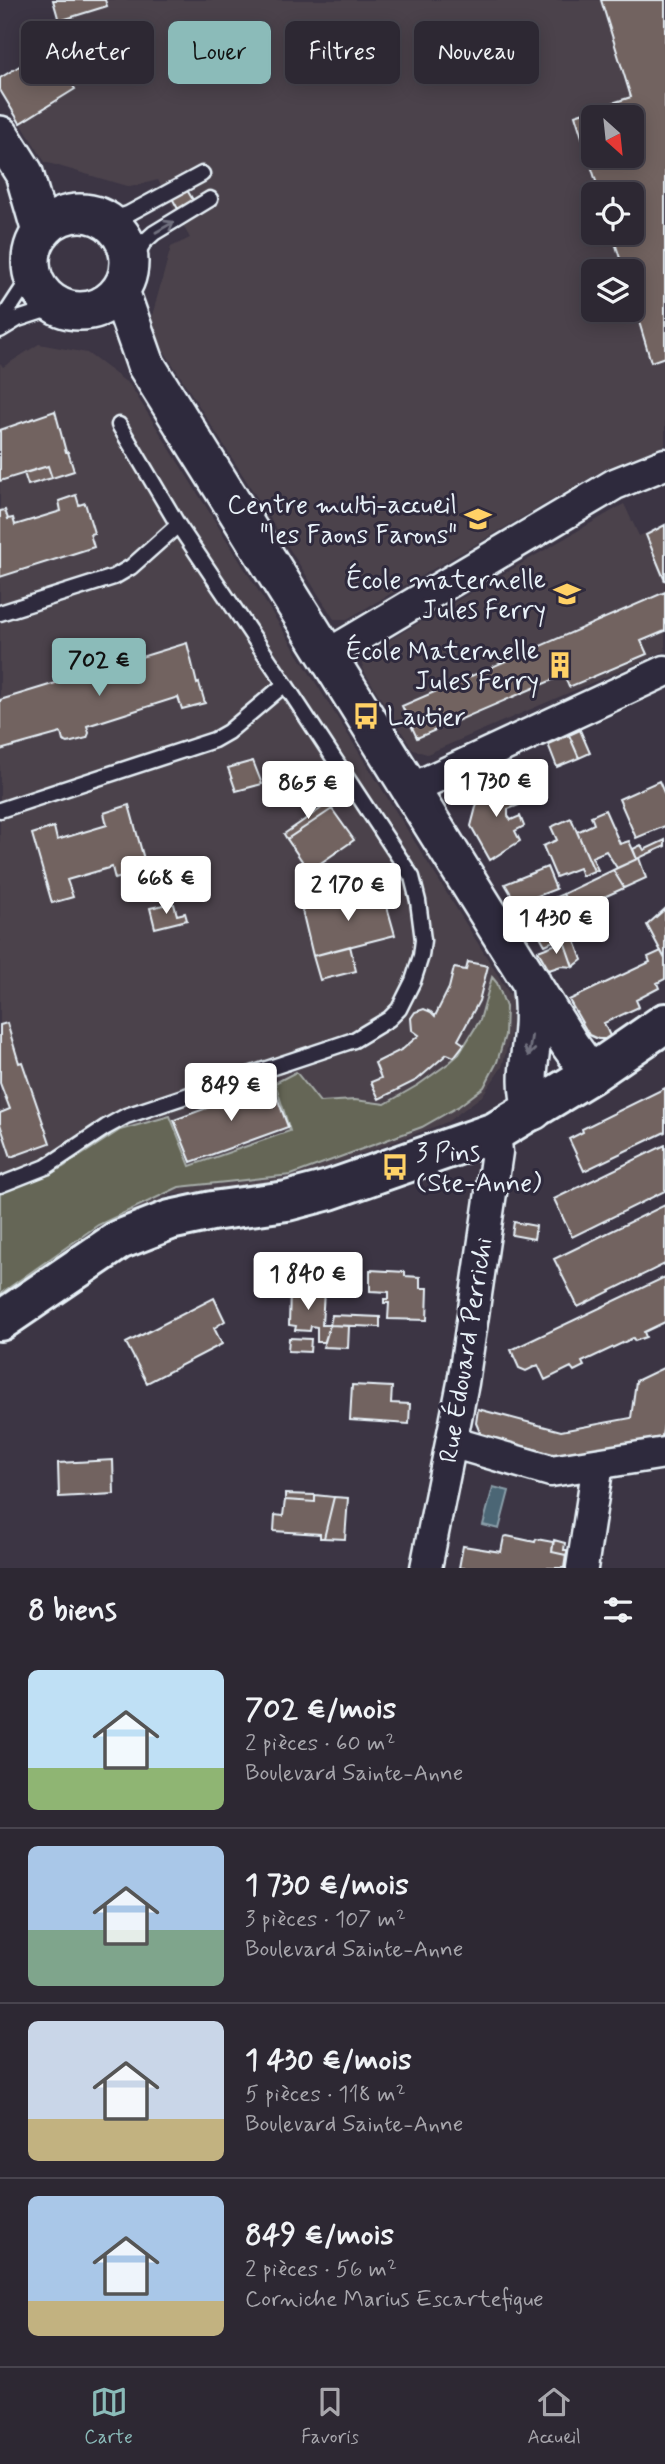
<!DOCTYPE html>
<html lang="fr">
<head>
<meta charset="utf-8">
<style>
	:root { --surface:#2d2833; --page:#39343f; --text:#f1f3f6; --muted:#a7a6ac; --line:#48444e; --accent:#8bbbb9 }
	body { margin:0; font-family:Mynerve,sans-serif; background:var(--page); color:var(--text); height:100vh; display:flex; flex-direction:column; font-size:26px; white-space:nowrap }
	* { box-sizing:border-box; margin:0 }
	p { font-size:23px; color:var(--muted) }
	.icon { flex:none; width:38px; height:38px; fill:none; stroke:currentColor; stroke-width:2; stroke-linecap:round; stroke-linejoin:round }
	.map { position:relative; height:1568px; overflow:hidden }
	.drawer { display:flex; flex-direction:column; background:var(--surface); flex:1 }
	.drawer>* { flex:none }
	.banner { position:absolute; left:21px; top:21px; width:623px; height:63px; display:flex; gap:14px }
	.needle { width:46px; rotate:153deg }
	.tools { position:absolute; left:581px; top:105px; display:grid; gap:14px }
	.tools a { display:grid; place-items:center; width:63px; height:63px; border-radius:10px; background:var(--surface); box-shadow:0 4px 18px #0003,0 0 0 2px var(--line); font-size:35px }
	.price { position:absolute; translate:-50% -60px; padding:0 16px; border-radius:7px; background:#fff; color:#222; font-size:23px; line-height:46px; filter:drop-shadow(0 2px 4px #0008) }
	.price::after { content:''; position:absolute; left:50%; top:42px; width:21px; height:16px; margin-left:-10px; background:inherit; clip-path:polygon(0 0,100% 0,50% 100%) }
	.price.on { background:var(--accent); color:#111 }
	ul { padding:0; list-style:none }
	li { display:flex; align-items:center; gap:21px; height:175px; padding:0 28px }
	li+li { border-top:2px solid var(--line) }
	li span { display:grid; place-items:center; flex:none; width:196px; height:140px; border-radius:10px; color:#555 }
	li>.icon { margin-inline-start:auto }
	span .icon { width:84px; height:84px; fill:#fffc; stroke-width:1 }
	li b { font-size:30px }
	h2 { display:flex; justify-content:space-between; align-items:center; height:84px; padding:0 28px; font-size:30px }
	.pill { padding:0 24px; border-radius:10px; background:var(--surface); box-shadow:0 4px 18px #0003,0 0 0 2px var(--line); font-size:24px; line-height:63px }
	.pill.on { background:var(--accent); color:#111 }
	.tab-bar { display:flex; justify-content:space-around; align-items:center; height:98px; border-top:2px solid var(--line); background:var(--surface); font-size:19px; color:var(--muted) }
	.tab-bar a { display:grid; justify-items:center; gap:4px }
	.tab-bar .on { color:var(--accent) }
	.map>svg:first-child { display:block }
	.built { fill:#4c434c; fill-rule:evenodd }
	.green { fill:#656657; stroke:#a6aca8; stroke-width:2 }
	.water { fill:#4c6675; stroke:#8a9ea9; stroke-width:2 }
	.building { fill:#726360; stroke:#e8f1f8; stroke-width:2; fill-rule:evenodd }
	.lines { fill:none; stroke-linecap:round; stroke-linejoin:round }
	.service-casing { stroke:#e8f1f8; stroke-width:19 }
	.minor-casing { stroke:#e8f1f8; stroke-width:35 }
	.tertiary-casing { stroke:#e8f1f8; stroke-width:42 }
	.secondary-casing { stroke:#e8f1f8; stroke-width:44 }
	.service { stroke:#2f2a3d; stroke-width:14 }
	.minor { stroke:#2f2a3d; stroke-width:30 }
	.tertiary { stroke:#2f2a3d; stroke-width:37 }
	.secondary { stroke:#2f2a3d; stroke-width:38 }
	.oneway { stroke:#70707e }
	.labels { text-anchor:middle; stroke-width:6; stroke-linejoin:round; paint-order:stroke }
	.poi-label { font-size:26px; fill:#e8f1f8; stroke:#2f2a3d; text-anchor:end }
	.street-label { font-size:26px; fill:#e8f1f8; stroke:#2f2a3d }
</style>
</head>
<body>
<div class="map">
<svg width="665" height="1568" viewBox="0 0 665 1568">
	<rect width="100%" height="100%" fill="#3c3544"/>
	<filter id="ink" filterUnits="userSpaceOnUse"><feTurbulence type="fractalNoise" baseFrequency=".0143" numOctaves="2"/><feDisplacementMap in="SourceGraphic" scale="14" xChannelSelector="R" yChannelSelector="G"/><feConvolveMatrix kernelMatrix="1 2 1 2 8 2 1 2 1" color-interpolation-filters="sRGB"/></filter>
	<g filter="url(#ink)">
		<!-- built -->
		<path class="built" d="M53,0h612v445l-58,23 -260,151h-13l-185,-292 22,-80 19,-9 -32,-58 -28,7 -85,-25 -45,-72v-12l49,-30 10,-27zM593,117h39v39h-39zM593,194h39v39h-39zM593,271h39v39h-39z
			M39,344l48,9 43,32 382,613v30l-10,39 -20,29 -35,26 -155,58 -121,15 -72,34 -99,70v-936l3,4z
			M624,504l15,32 26,-11v126l-238,103 -14,-4 -51,-82 5,-15z"/>
		<!-- green -->
		<path class="green" d="M492,977l5,6 9,24 -1,28 -8,27 -13,25 -25,19 -37,21 -131,48 -112,12 -81,38 -98,69v-101l63,-26 57,-37 50,-14 20,50 100,-35 -15,-48 21,-11 24,30 35,-2 30,4 33,-19 31,-22 10,-9 21,-34z"/>
		<!-- water -->
		<path class="water" d="M493,1487l16,4 -10,38 -16,-4z"/>
		<!-- building -->
		<path class="building" d="M53,0h52l2,6 -48,15z
			M601,0h64v357l-14,5 -19,-64v-27h-8l-12,-38h20v-39h-32l-25,-79 56,-18zM593,117h39v39h-39z
			M49,48l26,41 -55,34 -20,-33v-12z
			M187,190l6,10 -15,9 -6,-11z
			M55,411l11,41h2l6,19 -22,7 -4,-12 -48,15v-51z
			M48,466l4,12 -24,7 -4,-12z
			M76,495l3,10 6,-2 9,30 -4,1 4,13 -94,30v-66l5,-1 3,9 5,-1 2,7 46,-14 -2,-10z
			M665,525v56l-19,-46z
			M665,592v39l-24,10 6,13 -78,33 -5,-12 -147,63 -15,-32z
			M187,643l10,41 2,-1 6,20 -23,6 -4,-12 -91,29 2,7 -2,5 -19,5 -5,-2 -2,-8 -61,17v-50z
			M580,730l10,23 -11,5 -10,-23z
			M569,735l10,23 -22,9 -9,-23z
			M253,761l9,23 -26,7 -8,-23z
			M507,778l12,27 -11,4v7l3,4 9,-4 4,10 -9,5 5,10 -30,19 -19,-34 9,-34z
			M659,781l6,14v31l-29,12 -17,-39z
			M329,803l3,6 -45,30 -3,-5z
			M129,805l18,65 -32,9 -3,-12 -45,13 6,17 -21,6 -20,-69 22,-7 3,13 50,-15 -3,-12z
			M332,809l22,31 -45,31 -22,-32z
			M605,810l15,34 9,-3 8,18 -20,9 -11,-17 -14,6 6,13 -4,1 -17,-39 17,-8 -3,-8z
			M571,818l23,53 -12,5 -3,-8 -23,9 -13,-31 14,-6 -6,-13z
			M665,840v6l-28,13 -4,-10 8,-4 3,5z
			M639,858l7,20 -22,10 -11,-18z
			M547,867l9,22 -39,15 -12,-20z
			M613,870l11,18 -53,24 -8,-18z
			M382,889l13,46 -82,21 -11,-46z
			M563,894l17,35 -35,16 -8,-14 -6,3 -12,-21z
			M168,904h6l3,11 8,-2 2,7 -32,8 -5,-20z
			M665,909v50l-18,-34z
			M574,938l8,22 -9,7 -9,-26z
			M564,941l9,26 -12,-1 -12,4 -11,-19z
			M350,946l6,25 -36,9 -7,-24z
			M661,951l4,8v20l-8,4 2,5 -23,12 3,7 -35,16 6,13 -4,3h-8l-9,-4 -20,-35 81,-38 -2,-5z
			M468,962l20,4 -9,35 -21,39 6,4 -10,13 -7,-3 -30,26 -38,19 -8,-17 10,-4 -6,-15 28,-14 16,-14 -7,-5 -1,-12 4,-6 9,-3 7,3 4,4 14,-28 5,-20 12,2z
			M7,1023l12,40 3,-1 28,81 -39,14 -11,-33v-11l10,-4 -10,-26v-58z
			M272,1084l16,43 -97,35 -17,-42z
			M665,1088v44l-81,39 -15,-32 14,-7 -1,-3z
			M665,1145v46l-93,46 -18,-38z
			M665,1205v59l-87,43 -24,-48z
			M514,1222l22,4 -2,13 -22,-4z
			M370,1270l35,2v4l15,1v11h8l-1,32 -39,-1 1,-16h-5v-4h5v-7l-19,-1z
			M665,1277v45l-21,10 2,5 -11,4 -2,-3 -51,24 2,4 -10,5 -3,-4 -26,13 -7,-15 -12,6 -7,-3 -8,-18z
			M290,1290l34,1 -2,34h8l-5,17h-8v-15l-6,-1 -1,5 -15,-1 1,-4 -7,-1z
			M214,1298l11,23 -11,7 8,16 -75,39 -21,-40z
			M332,1315l48,2v10l-50,-2z
			M330,1325l19,1 -1,22 -25,-1z
			M289,1338l22,1 -1,13 -22,-1z
			M665,1367v52l-4,22 -27,6 -1,-5 -72,14 -80,-21 -5,-12 2,-14 83,22 70,-13 5,-37z
			M352,1385l40,2 -1,16 19,1 -1,20 -59,-4z
			M113,1460l1,34 -55,3 -1,-34z
			M285,1494l30,1v7l-30,-2z
			M315,1495l19,2 -10,41h-4v-4l-46,-3 1,-16 8,1 2,-16 30,2z
			M334,1497l14,1 -3,41 -21,-1z
			M507,1536l28,6 1,-3 17,3 -1,10 14,3 -2,13h-105l4,-22 38,6 3,-15z
			M554,1540l11,3 -1,7h4l-2,5 -14,-3z"/>
		<g class="lines">
			<defs>
				<path id="service" d="M107,221l21,-7 74,-40
					M129,266l15,-24 10,-9 56,-34
					M0,323l32,-49
					M0,330l18,-11 40,-13
					M119,425l59,100
					M0,613l114,-36 17,-10 47,-42 107,159
					M0,810l214,-70 14,-8 57,-48 127,193 6,24 5,39 -2,16 -8,25 -14,28 -10,10 -35,21 -228,76 -20,11 -60,40 -46,18"/>
				<path id="minor" d="M327,655l288,-171 50,-20
					M411,789l254,-118
					M451,1442l100,29 114,-18
					M426,1568l37,-185 34,-231 -2,-20
					M582,1568l16,-104"/>
				<path id="tertiary" d="M0,135l24,38 17,59
					M31 262a49 49 0 1 1 98 0a49 49 0 1 1-98 0Z
					M120,291l26,74 424,680 21,29
					M531,981c2,16 3,31 2,46 -2,31 -10,53 0,84"/>
				<path id="secondary" d="M0,1321l119,-81 51,-20 42,-9 75,-10 42,-11 166,-58 96,-58 74,-51"/>
			</defs>
			<!-- service casing -->
			<use href="#service" class="service-casing"/>
			<!-- minor casing -->
			<use href="#minor" class="minor-casing"/>
			<!-- tertiary casing -->
			<use href="#tertiary" class="tertiary-casing"/>
			<!-- secondary casing -->
			<use href="#secondary" class="secondary-casing"/>
			<!-- service -->
			<use href="#service" class="service"/>
			<!-- minor -->
			<use href="#minor" class="minor"/>
			<!-- tertiary -->
			<use href="#tertiary" class="tertiary"/>
			<!-- secondary -->
			<use href="#secondary" class="secondary"/>
		</g>
		<!-- one-way arrows -->
		<defs><path id="oneway-shaft" d="M-6 0H5M1.5-3L5.5 0L1.5 3" fill="none" stroke-width="1.6" stroke-linecap="round" stroke-linejoin="round" transform="scale(1.75)"/></defs>
		<g class="oneway">
			<use href="#oneway-shaft" transform="translate(165 227) rotate(-30)"/>
			<use href="#oneway-shaft" transform="translate(530 1046) rotate(99)"/>
		</g>
	</g>
	<!-- icons -->
	<defs>
		<symbol id="school-bare" viewBox="-9 -9 18 18"><path d="M0-5L7-2L0 1L-7-2ZM-4 1L0 2.5L4 1V4Q0 6-4 4Z" fill="#ffd166" stroke="#2f2a3d" stroke-width="2.5" paint-order="stroke"/></symbol>
		<symbol id="building-bare" viewBox="-9 -9 18 18"><path d="M-4-6H4V6H1V3H-1V6H-4ZM-2.5-4.3h1.7v1.8h-1.7ZM.8-4.3h1.7v1.8H.8ZM-2.5-1h1.7V.8h-1.7ZM.8-1h1.7V.8H.8Z" fill="#ffd166" stroke="#2f2a3d" stroke-width="2.5" paint-order="stroke"/></symbol>
		<symbol id="bus-bare" viewBox="-9 -9 18 18"><path d="M-5-6H5V4H4V6H2V4H-2V6H-4V4H-5ZM-3.5-4V0h7V-4ZM-3.5 1.2v1.5H-2V1.2ZM2 1.2v1.5H3.5V1.2Z" fill="#ffd166" stroke="#2f2a3d" stroke-width="2.5" paint-order="stroke"/></symbol>
	</defs>
	<g fill-rule="evenodd">
		<use href="#school-bare" x="459" y="500" width="38" height="38"/>
		<use href="#school-bare" x="548" y="575" width="38" height="38"/>
		<use href="#building-bare" x="541" y="646" width="38" height="38"/>
		<use href="#bus-bare" x="347" y="697" width="38" height="38"/>
		<use href="#bus-bare" x="376" y="1148" width="38" height="38"/>
	</g>
	<g class="labels">
		<!-- poi labels -->
		<g class="poi-label">
			<text x="457" y="513">Centre multi-accueil<tspan x="457" dy="30">"les Faons Farons"</tspan></text>
			<text x="546" y="588">École maternelle<tspan x="546" dy="30">Jules Ferry</tspan></text>
			<text x="539" y="659">École Maternelle<tspan x="539" dy="30">Jules Ferry</tspan></text>
			<text x="387" y="725" text-anchor="start">Lautier</text>
			<text x="416" y="1161" text-anchor="start">3 Pins<tspan x="416" dy="30">(Ste-Anne)</tspan></text>
		</g>
		<!-- street labels -->
		<g class="street-label">
			<text transform="translate(465 1350) rotate(-81)" y="9">Rue Édouard Perrichi</text>
		</g>
	</g>
</svg>
<div class="tools">
<a><svg class="needle" viewBox="-14 -14 28 28"><path d="M0-13l5 13h-10z" fill="#e53935"/><path d="M0 13l5-13h-10z" fill="#a7a6ac"/></svg></a>
<a><svg class="icon" aria-label="locate" viewBox="0 0 24 24"><circle cx="12" cy="12" r="6"/><path d="M12 2v4M12 18v4M2 12h4M18 12h4"/></svg></a>
<a><svg class="icon" aria-label="layers" viewBox="0 0 24 24"><path d="M12 4l9 5-9 5-9-5zM3 14l9 5 9-5"/></svg></a>
</div>
<b class="price on" style="left:99px;top:698px">702 €</b>
<b class="price" style="left:496px;top:819px">1 730 €</b>
<b class="price" style="left:308px;top:821px">865 €</b>
<b class="price" style="left:166px;top:916px">668 €</b>
<b class="price" style="left:348px;top:923px">2 170 €</b>
<b class="price" style="left:556px;top:956px">1 430 €</b>
<b class="price" style="left:231px;top:1123px">849 €</b>
<b class="price" style="left:308px;top:1312px">1 840 €</b>
<div class="banner">
<a class="pill">Acheter</a>
<a class="pill on">Louer</a>
<a class="pill">Filtres</a>
<a class="pill">Nouveau</a>
</div>
</div>
<section class="drawer">
<h2>8 biens<svg class="icon" aria-label="filters" viewBox="0 0 24 24"><path d="M4 7h16M4 17h16"/><circle cx="9" cy="7" r="2"/><circle cx="15" cy="17" r="2"/></svg></h2>
<ul>
<li><span style="background:linear-gradient(#bfe0f5 70%,#8fb573 0)"><svg class="icon" aria-label="home" viewBox="0 0 24 24"><path d="M3 11l9-7 9 7M6 9v11h12V9"/></svg></span><div><b>702 €/mois</b><p>2 pièces · 60 m²</p><p>Boulevard Sainte-Anne</p></div></li>
<li><span style="background:linear-gradient(#a9c7e8 60%,#7fa58c 0)"><svg class="icon" aria-label="home" viewBox="0 0 24 24"><path d="M3 11l9-7 9 7M6 9v11h12V9"/></svg></span><div><b>1 730 €/mois</b><p>3 pièces · 107 m²</p><p>Boulevard Sainte-Anne</p></div></li>
<li><span style="background:linear-gradient(#c9d6e8 70%,#c2b280 0)"><svg class="icon" aria-label="home" viewBox="0 0 24 24"><path d="M3 11l9-7 9 7M6 9v11h12V9"/></svg></span><div><b>1 430 €/mois</b><p>5 pièces · 118 m²</p><p>Boulevard Sainte-Anne</p></div></li>
<li><span style="background:linear-gradient(#a9c7e8 75%,#c2b280 0)"><svg class="icon" aria-label="home" viewBox="0 0 24 24"><path d="M3 11l9-7 9 7M6 9v11h12V9"/></svg></span><div><b>849 €/mois</b><p>2 pièces · 56 m²</p><p>Corniche Marius Escartefigue</p></div></li>
</ul>
</section>
<nav class="tab-bar">
<a class="on"><svg class="icon" aria-label="map" viewBox="0 0 24 24"><path d="M3 6l6-2 6 2 6-2v14l-6 2-6-2-6 2zM9 4v14M15 6v14"/></svg>Carte</a>
<a><svg class="icon" aria-label="saved" viewBox="0 0 24 24"><path d="M7 4h10v16l-5-4-5 4z"/></svg>Favoris</a>
<a><svg class="icon" aria-label="home" viewBox="0 0 24 24"><path d="M3 11l9-7 9 7M6 9v11h12V9"/></svg>Accueil</a>
</nav>
</body>
</html>
